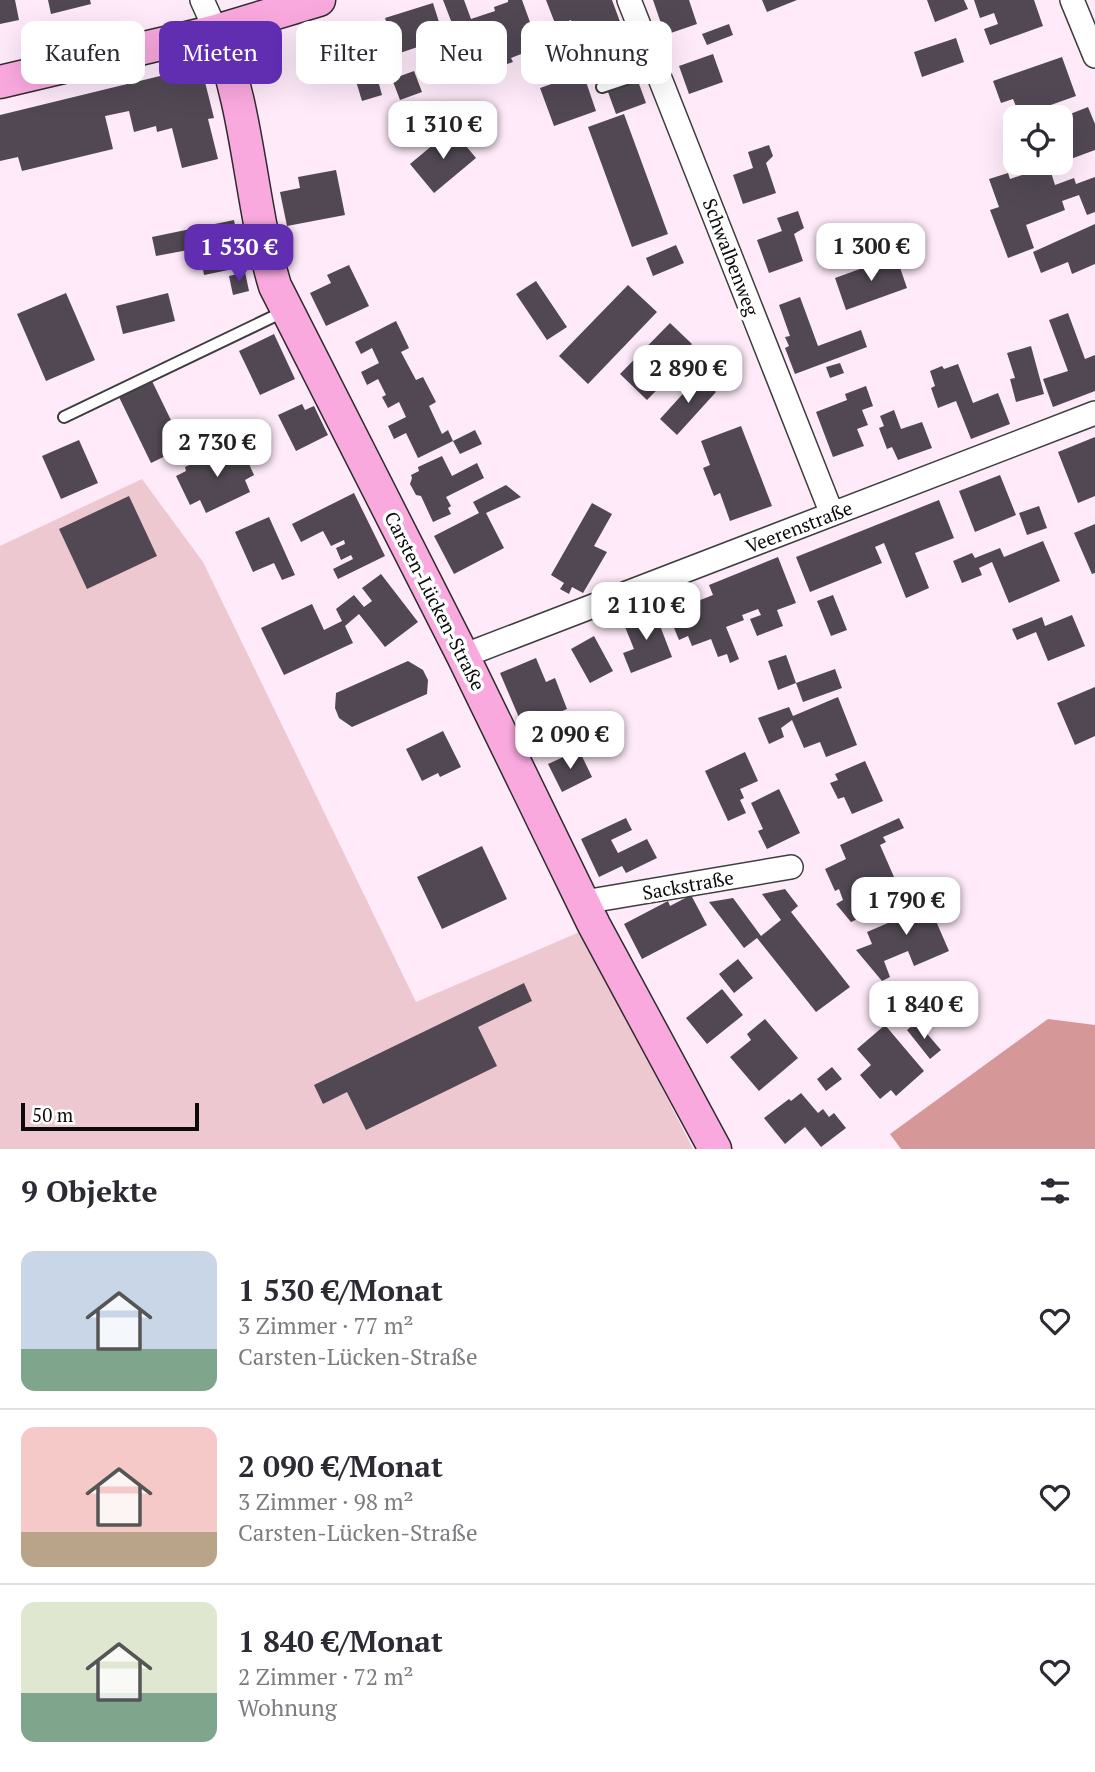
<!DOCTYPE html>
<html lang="de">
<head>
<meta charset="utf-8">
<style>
	:root { --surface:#fff; --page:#f2f2f3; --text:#2b2b33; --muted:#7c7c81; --line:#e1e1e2; --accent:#612db1 }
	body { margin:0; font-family:"PT Serif",serif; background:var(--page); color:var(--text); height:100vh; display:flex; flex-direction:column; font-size:26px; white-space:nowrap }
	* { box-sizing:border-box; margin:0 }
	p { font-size:23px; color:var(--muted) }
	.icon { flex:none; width:38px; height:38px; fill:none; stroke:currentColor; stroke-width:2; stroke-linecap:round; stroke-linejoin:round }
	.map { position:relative; height:1149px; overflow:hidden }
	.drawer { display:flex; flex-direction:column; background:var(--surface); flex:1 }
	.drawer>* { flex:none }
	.banner { position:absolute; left:21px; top:21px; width:700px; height:63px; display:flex; gap:14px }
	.controls { position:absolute; left:1003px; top:105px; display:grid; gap:14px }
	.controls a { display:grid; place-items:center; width:70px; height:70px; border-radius:14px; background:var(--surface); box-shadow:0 7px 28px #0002; font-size:35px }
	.scale { position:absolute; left:21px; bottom:18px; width:178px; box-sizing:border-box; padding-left:7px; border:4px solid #0b0b0b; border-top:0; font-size:19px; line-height:24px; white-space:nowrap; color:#0b0b0b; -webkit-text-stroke:5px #fff; paint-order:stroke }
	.price { position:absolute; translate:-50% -60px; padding:0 16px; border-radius:14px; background:#fff; color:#222; font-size:23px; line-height:46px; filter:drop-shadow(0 2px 4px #0008) }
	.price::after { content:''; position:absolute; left:50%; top:42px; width:21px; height:16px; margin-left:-10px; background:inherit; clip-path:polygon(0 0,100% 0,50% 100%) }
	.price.active { background:var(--accent); color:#fff }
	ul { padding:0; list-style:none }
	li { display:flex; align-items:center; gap:21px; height:175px; padding:0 21px }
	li+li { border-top:2px solid var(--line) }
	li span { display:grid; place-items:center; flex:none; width:196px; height:140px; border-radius:14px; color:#555 }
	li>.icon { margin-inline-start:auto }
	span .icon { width:84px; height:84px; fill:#fffc; stroke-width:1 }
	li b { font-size:30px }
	h2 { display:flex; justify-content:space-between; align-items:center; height:84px; padding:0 21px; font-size:30px }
	.tag { padding:0 24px; border-radius:14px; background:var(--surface); box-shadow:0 7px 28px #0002; font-size:24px; line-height:63px }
	.tag.active { background:var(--accent); color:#fff }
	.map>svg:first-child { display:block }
	.forest { fill:#d59798 }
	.pitch { fill:#edc8d0 }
	.building { fill:#514853 }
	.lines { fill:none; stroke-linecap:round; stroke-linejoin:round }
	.lane-casing { stroke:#3e3e3e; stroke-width:14 }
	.street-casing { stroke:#3e3e3e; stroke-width:26 }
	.secondary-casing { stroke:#2d2d2d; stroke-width:35 }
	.lane { stroke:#fff; stroke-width:10 }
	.street { stroke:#fff; stroke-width:23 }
	.secondary { stroke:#faa9df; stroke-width:32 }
	.labels { text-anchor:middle; stroke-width:7; stroke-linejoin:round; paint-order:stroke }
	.street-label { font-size:19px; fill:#0b0b0b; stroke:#fff }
</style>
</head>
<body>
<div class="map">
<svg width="1095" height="1149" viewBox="0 0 1095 1149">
	<rect width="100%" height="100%" fill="#feeaf9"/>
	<!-- forest -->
	<path class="forest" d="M1048,1019l47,6v124h-194l-11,-15z"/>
	<!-- pitch -->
	<path class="pitch" d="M142,479l61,83 213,440 166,-71 111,218h-693v-603z"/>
	<!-- building -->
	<path class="building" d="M0,0h15l4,20 -19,4z
		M48,0h42l1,4 -40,10z
		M443,0h21l7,19 24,-8 -1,-4 14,-5v-2h14l17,47 -28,11 2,4 -35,12 -19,-51 -6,3z
		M546,0h66l21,57 -42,16 -20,-53 -15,6z
		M653,0h36l8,24 -32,11z
		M762,0h35l-30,12z
		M927,0h37l4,9 -33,13z
		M974,0h60l9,26 -53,19 -6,-16 14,-5 -4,-11 -14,5z
		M433,3l11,35 -47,16 -12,-36z
		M729,24l4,11 -26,10 -5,-11z
		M364,30l18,65 -20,6 -10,-33 -17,5 -9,-33z
		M956,38l8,24 -42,15 -8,-25z
		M713,54l10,28 -34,12 -10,-28z
		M1062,57l14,39 -56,20 -7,-17 -12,4 -8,-22z
		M201,66l13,52 -6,1 10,40 -36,9 -10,-40 -15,4 -1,-6 -22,6 -5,-21 -24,5 8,33 -91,22 -4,-14 -18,4v-46z
		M414,71l8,21 -22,8 -8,-21z
		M583,73l13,38 -42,15 -14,-38z
		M638,81l8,22 -30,11 -8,-22z
		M1088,107l7,17v26l-27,10 -8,-18v-24z
		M624,114l44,120 -36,13 -44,-120z
		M452,129l24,29 -42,35 -24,-29z
		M769,145l4,11 -7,7 10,30 -33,11 -10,-29 20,-7 -5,-16z
		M1049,166l6,19 19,-7 2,6 19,-7v35l-8,3 -8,-20 -17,6 3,9 -39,15 8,23 -26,10 -18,-48 9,-3 -10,-28 19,-6 2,6z
		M336,170l9,45 -58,11 -7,-34 20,-4 -2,-11z
		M798,211l6,17 -10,6 9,27 -34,12 -12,-33 25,-9 -5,-13z
		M234,220l9,47 -39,8 -5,-27 -43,8 -4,-19z
		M1095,224v40l-23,10 -4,-12 -27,11 -8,-21z
		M676,245l8,18 -31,13 -7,-18z
		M896,256l11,32 -61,22 -11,-32z
		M349,265l20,41 -43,20 -16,-33 21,-10 -4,-8z
		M245,272l4,19 -16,4 -4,-19z
		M536,281l31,46 -20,13 -31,-46z
		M628,285l29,27 -69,72 -29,-28z
		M66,293l29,67 -49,21 -29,-67z
		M168,293l7,28 -52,13 -7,-28z
		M800,297l18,49 43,-16 6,17 -72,27 -10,-26 4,-2 -4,-9 5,-1 -11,-31z
		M1068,313l17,46 10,-4v36l-42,16 -10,-28 25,-8 -19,-51z
		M396,321l13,27 -8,4 15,28 7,-3 13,25 -7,4 13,28 6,-4 5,11 -35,17 -12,-25 -12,6 -6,-13 18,-9 -7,-15 -11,6 -6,-11 4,-2 -8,-16 -11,6 -6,-13 18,-9 -7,-15 -11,6 -6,-12z
		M670,323l22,21 -15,15 5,5 -35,36 -27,-26z
		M274,334l21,45 -35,16 -21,-44z
		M1031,346l13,48 -28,8 -6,-23 5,-1 -8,-25z
		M840,363l4,10 -14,5 -4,-11z
		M958,364l15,39 25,-10 12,31 -39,15 -15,-38 -18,7 -7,-20 4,-2 -5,-15 12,-5 2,3z
		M699,376l17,16 -39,43 -17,-16z
		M151,379l33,68 -33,16 -33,-68z
		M866,386l7,20 -11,4 6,15 -11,4 7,17 -31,11 -17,-45 31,-12 -2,-6z
		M302,404l3,6 9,-4 14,29 -32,16 -18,-36z
		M894,410l7,19 21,-7 10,26 -34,12 -6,-13 -5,2 -8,-21 5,-2 -4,-10z
		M741,426l31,80 -42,15 -10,-28 -6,3 -11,-28 7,-3 -9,-24z
		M475,430l7,14 -22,10 -7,-13z
		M1095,437v59l-17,7 -20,-51z
		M79,440l19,43 -37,16 -19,-43z
		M241,446l13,29 -9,5 5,12 -44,21 -6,-13 -10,5 -14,-29 10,-5 -1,-4 44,-20 2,4z
		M442,456l10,20 25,-13 7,15 -38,19 5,9 -3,2 3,6 -18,8 -12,-26 -5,-1 -6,-11 2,-6 -1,-3 8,-4 -1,-4z
		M1000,475l16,40 -41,17 -16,-41z
		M506,485l15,12 -35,16 18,35 -50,26 -20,-38 45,-23 -6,-11z
		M354,493l31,63 -47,23 -5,-10 20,-10 -2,-4 -10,5 -5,-12 9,-4 -1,-4 -13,6 -8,-15 -22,11 -9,-18z
		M129,496l28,60 -70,33 -28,-60z
		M939,500l15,38 -39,15 14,35 -23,10 -22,-55 -9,4 7,16 -72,29 -14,-35z
		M592,503l20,11 -18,32 13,6 -24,41 -11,-6 -3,7 -9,-5 4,-6 -13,-8z
		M1039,506l8,22 -20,7 -8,-22z
		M269,517l26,58 -13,5 -8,-17 -21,9 -18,-40z
		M1095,524v49l-3,1 -18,-41z
		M1043,541l17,40 -51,22 -17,-41 -13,6 3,7 -20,8 -9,-22 19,-8 3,5 25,-10 4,9z
		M778,557l18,46 -19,7 6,16 -26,10 -7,-17 11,-4 -3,-6 -16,6 2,5 -18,7 13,32 -9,4 -3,-9 -9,3 -7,-18 -19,7 -4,-10 -9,4 -7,-17 7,-3 -4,-10 38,-15 -4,-10z
		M381,574l37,48 -33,25 -26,-33 -14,12 8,17 -69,32 -23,-47 51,-24 12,26 18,-9 -6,-12 18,-14 10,12 8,-6 -10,-13z
		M833,595l14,35 -16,6 -14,-35z
		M654,610l18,47 -41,16 -8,-20 11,-4 -11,-27z
		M1072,615l13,31 -37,15 -12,-29 -19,8 -5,-11 30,-12 3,9z
		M594,636l19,35 -23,12 -19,-34z
		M786,655l10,28 -18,7 -10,-29z
		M536,658l10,24 9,-4 12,31 -44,18 -23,-54z
		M408,661l15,9 5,10 -1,14 -75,33 -13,-9 -4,-10 1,-15z
		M835,669l7,19 -39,14 -7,-19z
		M1095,687v49l-20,9 -18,-42z
		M838,697l19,48 -31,12 -6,-15 -16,6 -12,-28 -11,8 3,9 -15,7 -11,-26 31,-11 4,9z
		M443,731l18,36 -21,10 -2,-4 -16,8 -16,-32z
		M579,750l13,27 -30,15 -14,-28z
		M745,752l13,29 -18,8 4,9 -4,2 6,13 -18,8 -23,-50z
		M865,761l18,40 -31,13 -8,-17 -6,2 -8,-16 8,-3 -3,-6z
		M779,789l21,44 -33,16 -9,-18 5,-2 -12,-26z
		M626,818l6,12 -21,10 7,13 29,-14 10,19 -31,15 -4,-7 -23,11 -18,-38z
		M899,818l5,10 -21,9 3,5 -6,3 14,32 -37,17 2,6 3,-1 2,7 4,-1 3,8 -20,9 -15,-18 7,-4 -4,-11 -4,2 -10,-22 21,-10 -6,-14z
		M482,846l25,53 -65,30 -25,-52z
		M785,889l13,17 -7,6 59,75 -34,25 -59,-74 -13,10 -35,-46 24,-4 28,38 20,-16 -19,-26z
		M929,891l5,12 -5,2 20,46 -35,15 -6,-15 -24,10 6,16 -8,4 -26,-31 16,-6 -5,-12 35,-15 -6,-12z
		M691,895l16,30 -65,34 -18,-35 44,-23 2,5z
		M738,959l15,19 -19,15 -15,-19z
		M524,983l8,18 -54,26 19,39 -131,64 -19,-38 -24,12 -9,-19z
		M722,989l21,26 -36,29 -21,-26z
		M765,1019l33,39 -39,33 -29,-34 21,-17 -4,-6z
		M917,1022l24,28 -11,9 -23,-29z
		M885,1025l39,46 -28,25 -5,-6 -11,9 -20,-24 11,-10 -14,-16z
		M832,1067l10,12 -16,12 -9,-12z
		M801,1093l17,20 5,-4 6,8 5,-4 12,15 -25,19 -16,-20 -20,17 -21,-26 25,-19 2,2z"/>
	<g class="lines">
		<defs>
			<path id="lane" d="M602,87l54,-18
				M64,417l221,-106"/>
			<path id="street" d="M202,0l14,31
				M629,0l203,514
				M1072,0l23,56
				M463,656l632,-243
				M584,902l207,-35"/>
			<path id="secondary" d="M216,31c33,78 34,173 59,255l188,370 131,269 121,224
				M0,82l216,-51 103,-31"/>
		</defs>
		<!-- lane casing -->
		<use href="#lane" class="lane-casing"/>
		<!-- street casing -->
		<use href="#street" class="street-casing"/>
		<!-- secondary casing -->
		<use href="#secondary" class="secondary-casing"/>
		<!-- lane -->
		<use href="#lane" class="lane"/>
		<!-- street -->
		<use href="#street" class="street"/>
		<!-- secondary -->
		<use href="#secondary" class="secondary"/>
	</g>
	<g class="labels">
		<!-- street labels -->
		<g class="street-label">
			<text transform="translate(731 257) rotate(69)" y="7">Schwalbenweg</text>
			<text transform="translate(799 527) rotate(-21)" y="7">Veerenstraße</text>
			<text transform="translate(435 601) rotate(63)" y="7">Carsten-Lücken-Straße</text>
			<text transform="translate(688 885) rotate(-10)" y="7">Sackstraße</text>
		</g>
	</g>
</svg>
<div class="controls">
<a><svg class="icon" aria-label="locate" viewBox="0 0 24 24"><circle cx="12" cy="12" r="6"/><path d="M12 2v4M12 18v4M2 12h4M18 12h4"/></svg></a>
</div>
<div class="scale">50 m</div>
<b class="price" style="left:443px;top:161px">1 310 €</b>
<b class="price" style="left:871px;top:283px">1 300 €</b>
<b class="price active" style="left:239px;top:284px">1 530 €</b>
<b class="price" style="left:688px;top:405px">2 890 €</b>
<b class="price" style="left:217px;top:479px">2 730 €</b>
<b class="price" style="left:646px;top:642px">2 110 €</b>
<b class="price" style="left:570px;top:771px">2 090 €</b>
<b class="price" style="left:906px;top:937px">1 790 €</b>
<b class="price" style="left:924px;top:1041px">1 840 €</b>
<div class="banner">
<a class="tag">Kaufen</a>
<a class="tag active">Mieten</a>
<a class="tag">Filter</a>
<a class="tag">Neu</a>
<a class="tag">Wohnung</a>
</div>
</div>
<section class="drawer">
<h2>9 Objekte<svg class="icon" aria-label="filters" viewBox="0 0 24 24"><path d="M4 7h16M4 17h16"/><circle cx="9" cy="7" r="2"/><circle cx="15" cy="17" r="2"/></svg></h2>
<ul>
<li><span style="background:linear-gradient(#c9d6e8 70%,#7fa58c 0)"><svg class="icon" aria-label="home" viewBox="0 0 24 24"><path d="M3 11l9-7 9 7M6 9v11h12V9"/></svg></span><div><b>1 530 €/Monat</b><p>3 Zimmer · 77 m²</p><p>Carsten-Lücken-Straße</p></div><svg class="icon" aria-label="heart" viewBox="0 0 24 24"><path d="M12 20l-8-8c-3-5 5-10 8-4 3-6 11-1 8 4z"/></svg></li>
<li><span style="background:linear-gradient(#f6c9c9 75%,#b9a48a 0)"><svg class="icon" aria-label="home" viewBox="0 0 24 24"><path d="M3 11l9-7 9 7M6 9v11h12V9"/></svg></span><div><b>2 090 €/Monat</b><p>3 Zimmer · 98 m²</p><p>Carsten-Lücken-Straße</p></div><svg class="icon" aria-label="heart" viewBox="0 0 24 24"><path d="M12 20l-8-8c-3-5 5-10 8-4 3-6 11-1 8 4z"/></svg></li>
<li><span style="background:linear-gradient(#dfe7d0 65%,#7fa58c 0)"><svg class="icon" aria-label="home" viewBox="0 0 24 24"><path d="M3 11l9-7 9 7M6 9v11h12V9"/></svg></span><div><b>1 840 €/Monat</b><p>2 Zimmer · 72 m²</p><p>Wohnung</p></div><svg class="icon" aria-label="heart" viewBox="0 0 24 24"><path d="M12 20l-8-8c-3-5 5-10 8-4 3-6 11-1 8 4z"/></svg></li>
</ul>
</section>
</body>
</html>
